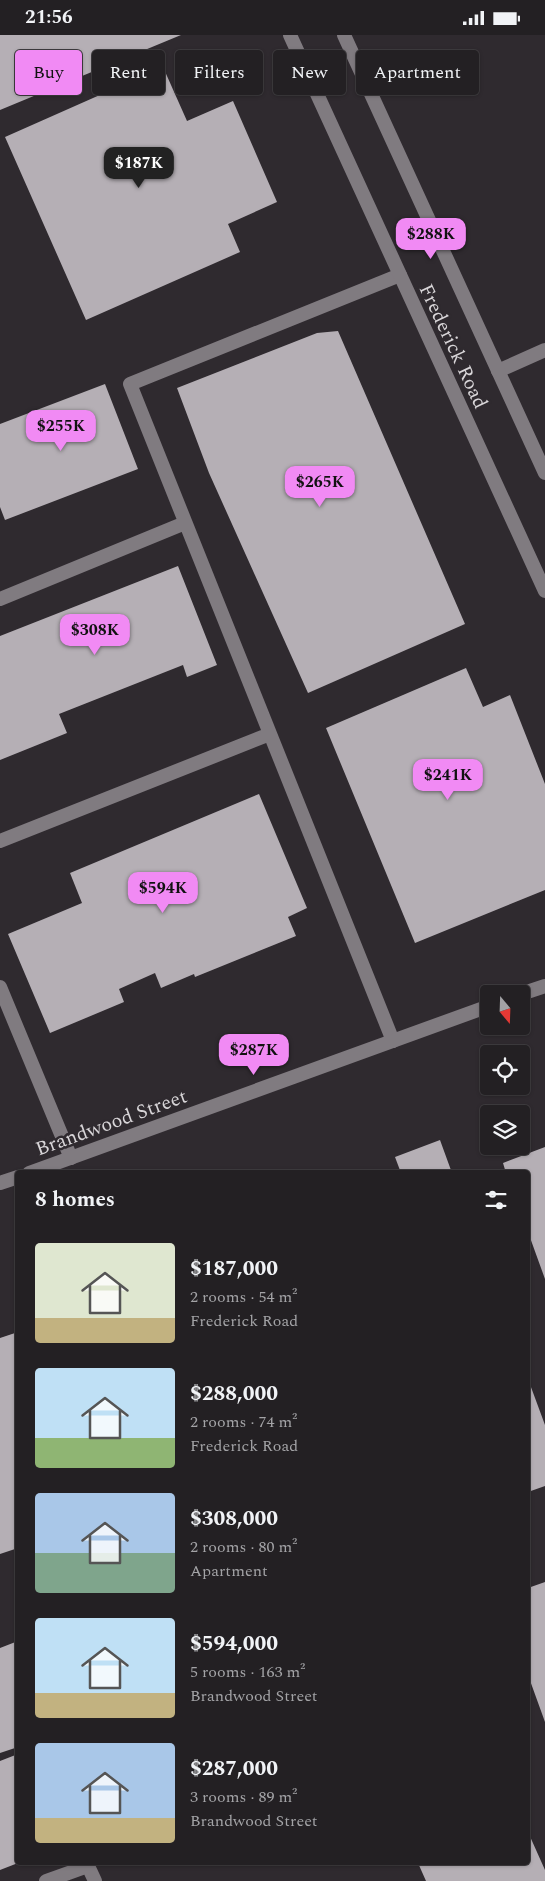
<!DOCTYPE html>
<html lang="en">
<head>
<meta charset="utf-8">
<style>
	:root { --surface:#232023; --page:#2f2d30; --text:#f1f3f6; --muted:#a3a3a6; --line:#403e41; --accent:#f18af4 }
	body { margin:0; font-family:Spectral,serif; background:var(--page); color:var(--text); height:100vh; display:flex; flex-direction:column; font-size:19px; white-space:nowrap }
	* { box-sizing:border-box; margin:0 }
	p { font-size:16px; color:var(--muted) }
	.icon { flex:none; width:28px; height:28px; fill:none; stroke:currentColor; stroke-width:2; stroke-linecap:round; stroke-linejoin:round }
	.map { position:relative; flex:1; overflow:hidden }
	.side { position:absolute; left:15px; top:1135px; width:515px; height:695px; display:flex; flex-direction:column; background:var(--surface); border-radius:5px; box-shadow:0 1px 4px #0004,0 0 0 1px var(--line) }
	.side>* { flex:none }
	.guide { position:absolute; left:15px; top:15px; width:515px; height:45px; display:flex; gap:10px }
	.needle { width:32px; rotate:161deg }
	.controls { position:absolute; left:480px; top:950px; display:grid; gap:10px }
	.controls a { display:grid; place-items:center; width:50px; height:50px; border-radius:5px; background:var(--surface); box-shadow:0 1px 4px #0004,0 0 0 1px var(--line); font-size:25px }
	.price { position:absolute; translate:-50% -42px; padding:0 11px; border-radius:10px; background:var(--accent); color:#111; font-size:16px; line-height:32px; filter:drop-shadow(0 1px 2px #0008) }
	.price::after { content:''; position:absolute; left:50%; top:30px; width:15px; height:11px; margin-left:-8px; background:inherit; clip-path:polygon(0 0,100% 0,50% 100%) }
	.price.active { background:#222; color:#fff }
	ul { padding:0; list-style:none }
	li { display:flex; align-items:center; gap:15px; height:125px; padding:0 20px }
	li span { display:grid; place-items:center; flex:none; width:140px; height:100px; border-radius:5px; color:#555 }
	li>.icon { margin-inline-start:auto }
	span .icon { width:60px; height:60px; fill:#fffc; stroke-width:1 }
	li b { font-size:21px }
	h2 { display:flex; justify-content:space-between; align-items:center; height:60px; padding:0 20px; font-size:21px }
	.pill { padding:0 18px; border-radius:5px; background:var(--surface); box-shadow:0 1px 4px #0004,0 0 0 1px var(--line); font-size:18px; line-height:45px }
	.pill.active { background:var(--accent); color:#111 }
	.status { display:flex; justify-content:space-between; align-items:center; height:35px; padding:0 25px; background:var(--surface); direction:ltr }
	.status svg { height:14px; fill:currentColor }
	.map>svg:first-child { display:block }
	.building { fill:#b5afb5 }
	.lines { fill:none; stroke-linecap:round; stroke-linejoin:round }
	.service { stroke:#807b80; stroke-width:14 }
	.minor { stroke:#807b80; stroke-width:14 }
	.secondary { stroke:#807b80; stroke-width:14 }
	.labels { text-anchor:middle; stroke-width:5; stroke-linejoin:round; paint-order:stroke }
	.street-label { font-size:20px; fill:#d8d5d8; stroke:#2f2a2f }
</style>
</head>
<body>
<div class="status"><b>21:56</b><svg viewBox="0 0 49 12"><path d="M0 12V9h3v3zM5 12V6h3v6zM10 12V3h3v9zM15 12V0h3v12zM26 1h20v11H26zM47 4h2v5h-2z"/></svg></div>
<div class="map">
<svg width="545" height="1846" viewBox="0 0 545 1846">
	<rect width="100%" height="100%" fill="#2f2a2f"/>
	<!-- building -->
	<path class="building" d="M0,0h181l-181,75z
		M163,32l24,54 46,-20 44,101 -49,22 12,28 -154,68 -81,-183z
		M338,296l127,293 -157,69 -99,-220 -32,-85 140,-55z
		M105,349l33,85 -133,51 -5,-13v-83z
		M178,531l39,99 -30,12 -4,-12 -124,49 8,19 -67,27v-124z
		M466,633l17,39 27,-12 35,89v106l-130,53 -89,-215z
		M259,759l48,114 -19,9 8,19 -101,41 -1,-3 -33,14 -6,-15 -36,16 5,13 -74,31 -42,-99 74,-31 -12,-30z
		M440,1105l12,33h-51l-6,-16z
		M545,1112v132l-17,-47v-59h-22l-3,-10z
		M18,1297v216l-18,6v-216z
		M528,1344l17,46v61l-17,6z
		M545,1547v140l-17,-47v-87z
		M18,1606v106l-18,6v-105z
		M18,1719v109l-18,7v-109z
		M528,1797l17,38v11h-119l-8,-18h110z"/>
	<g class="lines">
		<!-- service -->
		<path class="service" d="M498,336l47,-21
			M0,564l185,-76
			M0,806l270,-107
			M0,952l71,171
			M393,1006l-263,-657 270,-109
			M46,1846l42,-15 7,15"/>
		<!-- minor -->
		<path class="minor" d="M521,959l24,-8
			M29,1138l460,-167
			M0,1148l18,-6"/>
		<!-- secondary -->
		<path class="secondary" d="M290,0l255,556
			M344,0l201,438"/>
	</g>
	<g class="labels">
		<!-- street labels -->
		<g class="street-label">
			<text transform="translate(454 311) rotate(65)" y="7">Frederick Road</text>
			<text transform="translate(111 1087) rotate(-20)" y="7">Brandwood Street</text>
		</g>
	</g>
</svg>
<div class="controls">
<a><svg class="needle" viewBox="-14 -14 28 28"><path d="M0-13l5 13h-10z" fill="#e53935"/><path d="M0 13l5-13h-10z" fill="#a3a3a6"/></svg></a>
<a><svg class="icon" aria-label="locate" viewBox="0 0 24 24"><circle cx="12" cy="12" r="6"/><path d="M12 2v4M12 18v4M2 12h4M18 12h4"/></svg></a>
<a><svg class="icon" aria-label="layers" viewBox="0 0 24 24"><path d="M12 4l9 5-9 5-9-5zM3 14l9 5 9-5"/></svg></a>
</div>
<b class="price active" style="left:139px;top:154px">$187K</b>
<b class="price" style="left:431px;top:225px">$288K</b>
<b class="price" style="left:61px;top:417px">$255K</b>
<b class="price" style="left:320px;top:473px">$265K</b>
<b class="price" style="left:95px;top:621px">$308K</b>
<b class="price" style="left:448px;top:766px">$241K</b>
<b class="price" style="left:163px;top:879px">$594K</b>
<b class="price" style="left:254px;top:1041px">$287K</b>
<div class="guide">
<a class="pill active">Buy</a>
<a class="pill">Rent</a>
<a class="pill">Filters</a>
<a class="pill">New</a>
<a class="pill">Apartment</a>
</div>
<section class="side">
<h2>8 homes<svg class="icon" aria-label="filters" viewBox="0 0 24 24"><path d="M4 7h16M4 17h16"/><circle cx="9" cy="7" r="2"/><circle cx="15" cy="17" r="2"/></svg></h2>
<ul>
<li><span style="background:linear-gradient(#dfe7d0 75%,#c2b280 0)"><svg class="icon" aria-label="home" viewBox="0 0 24 24"><path d="M3 11l9-7 9 7M6 9v11h12V9"/></svg></span><div><b>$187,000</b><p>2 rooms · 54 m²</p><p>Frederick Road</p></div></li>
<li><span style="background:linear-gradient(#bfe0f5 70%,#8fb573 0)"><svg class="icon" aria-label="home" viewBox="0 0 24 24"><path d="M3 11l9-7 9 7M6 9v11h12V9"/></svg></span><div><b>$288,000</b><p>2 rooms · 74 m²</p><p>Frederick Road</p></div></li>
<li><span style="background:linear-gradient(#a9c7e8 60%,#7fa58c 0)"><svg class="icon" aria-label="home" viewBox="0 0 24 24"><path d="M3 11l9-7 9 7M6 9v11h12V9"/></svg></span><div><b>$308,000</b><p>2 rooms · 80 m²</p><p>Apartment</p></div></li>
<li><span style="background:linear-gradient(#bfe0f5 75%,#c2b280 0)"><svg class="icon" aria-label="home" viewBox="0 0 24 24"><path d="M3 11l9-7 9 7M6 9v11h12V9"/></svg></span><div><b>$594,000</b><p>5 rooms · 163 m²</p><p>Brandwood Street</p></div></li>
<li><span style="background:linear-gradient(#a9c7e8 75%,#c2b280 0)"><svg class="icon" aria-label="home" viewBox="0 0 24 24"><path d="M3 11l9-7 9 7M6 9v11h12V9"/></svg></span><div><b>$287,000</b><p>3 rooms · 89 m²</p><p>Brandwood Street</p></div></li>
</ul>
</section>
</div>
</body>
</html>
